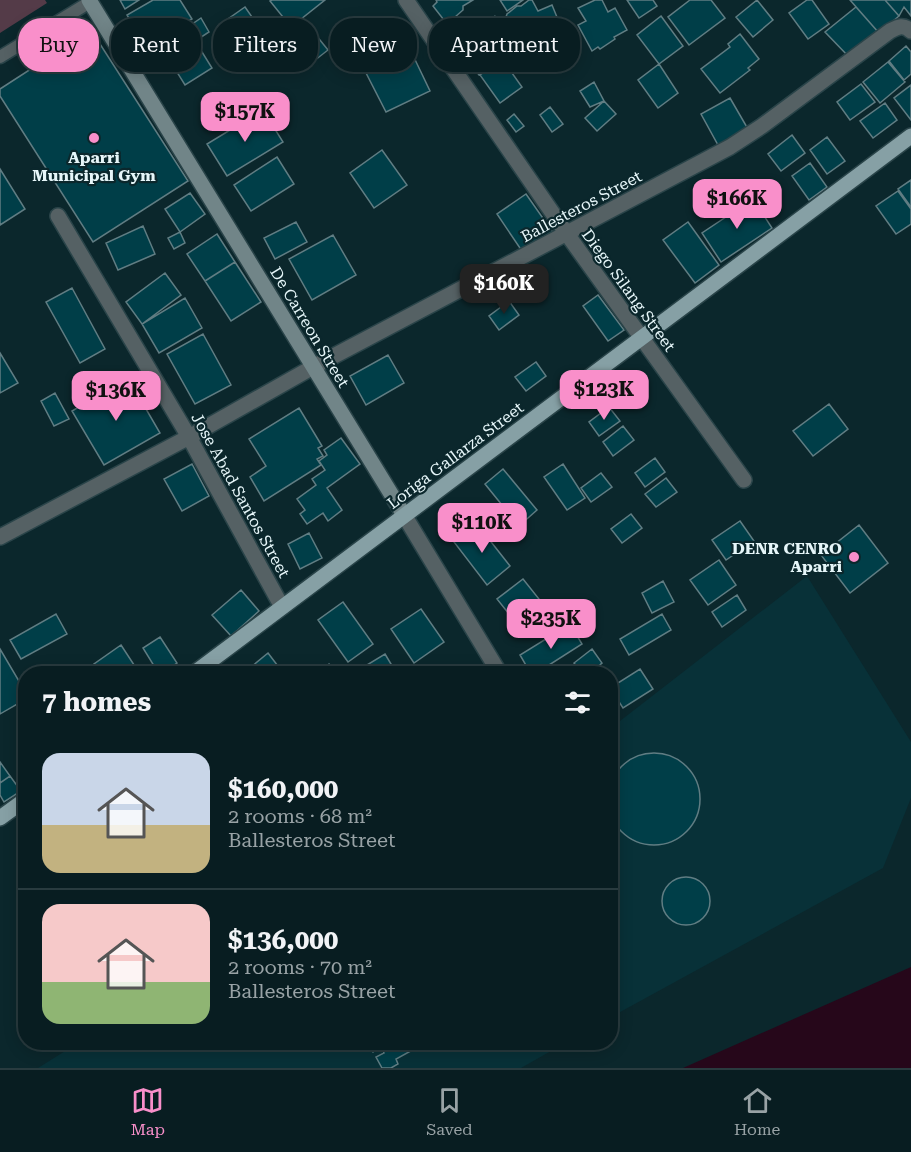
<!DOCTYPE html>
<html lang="en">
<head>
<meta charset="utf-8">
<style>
	:root { --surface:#081d21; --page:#162a2e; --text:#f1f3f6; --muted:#98a2a5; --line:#293b3f; --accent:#f98fca }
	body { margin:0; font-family:"Roboto Serif",serif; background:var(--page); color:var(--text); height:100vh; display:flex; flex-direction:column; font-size:22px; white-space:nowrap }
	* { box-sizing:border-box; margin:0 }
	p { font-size:20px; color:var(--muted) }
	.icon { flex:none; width:33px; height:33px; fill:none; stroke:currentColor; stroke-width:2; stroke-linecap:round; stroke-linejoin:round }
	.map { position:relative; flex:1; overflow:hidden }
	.details { position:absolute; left:18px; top:666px; width:600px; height:384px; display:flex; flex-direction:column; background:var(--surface); border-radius:24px; box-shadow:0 3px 15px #0003,0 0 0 2px var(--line) }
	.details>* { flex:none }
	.banner { position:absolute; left:18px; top:18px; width:600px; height:54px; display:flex; gap:12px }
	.price { position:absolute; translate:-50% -51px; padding:0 14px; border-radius:12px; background:var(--accent); color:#111; font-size:20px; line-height:39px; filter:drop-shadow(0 2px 3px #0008) }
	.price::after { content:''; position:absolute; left:50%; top:36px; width:18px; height:14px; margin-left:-9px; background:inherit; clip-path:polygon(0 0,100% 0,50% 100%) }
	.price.active { background:#222; color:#fff }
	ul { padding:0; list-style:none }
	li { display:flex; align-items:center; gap:18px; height:150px; padding:0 24px }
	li+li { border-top:2px solid var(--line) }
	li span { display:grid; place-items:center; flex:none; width:168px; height:120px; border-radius:18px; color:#555 }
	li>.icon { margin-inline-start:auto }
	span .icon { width:72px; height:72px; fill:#fffc; stroke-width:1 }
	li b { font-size:26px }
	h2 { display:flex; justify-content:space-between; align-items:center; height:72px; padding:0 24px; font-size:26px }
	.chip { padding:0 21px; border-radius:24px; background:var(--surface); box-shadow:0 3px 15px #0003,0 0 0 2px var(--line); font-size:21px; line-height:54px }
	.chip.active { background:var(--accent); color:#111 }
	.menu { display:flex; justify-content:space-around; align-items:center; height:84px; border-top:2px solid var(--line); background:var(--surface); font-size:16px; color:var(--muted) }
	.menu a { display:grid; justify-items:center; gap:3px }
	.menu .active { color:var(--accent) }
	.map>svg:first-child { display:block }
	.built { fill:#083138 }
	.green { fill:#543b48 }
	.water { fill:#26071a }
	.building { fill:#003e48; stroke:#607d83; stroke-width:1.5 }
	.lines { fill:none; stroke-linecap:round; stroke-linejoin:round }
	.lane-casing { stroke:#2a4449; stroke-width:15 }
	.street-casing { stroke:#2a4449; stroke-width:18 }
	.secondary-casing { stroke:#2a4449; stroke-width:18 }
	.primary-casing { stroke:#2a4449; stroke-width:18 }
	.lane { stroke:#556164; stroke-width:12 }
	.street { stroke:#556164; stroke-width:15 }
	.secondary { stroke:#718588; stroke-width:15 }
	.primary { stroke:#86a0a5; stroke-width:15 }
	.poi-dot { fill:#f98fca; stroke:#0b272c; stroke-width:2 }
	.labels { text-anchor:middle; stroke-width:4.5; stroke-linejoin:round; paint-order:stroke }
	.poi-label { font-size:16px; font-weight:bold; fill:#e6f6f9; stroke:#0b272c }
	.street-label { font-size:16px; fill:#e6f6f9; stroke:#0b272c }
</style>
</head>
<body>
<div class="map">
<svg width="911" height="1068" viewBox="0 0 911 1068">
	<rect width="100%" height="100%" fill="#0b272c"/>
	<!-- built -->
	<path class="built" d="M807,576l104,166v56l-28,70 -272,149v-289z
		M78,1043h487l-44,25h-483z"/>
	<!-- green -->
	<path class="green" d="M0,0h45l2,3 -47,30z"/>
	<!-- water -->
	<path class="water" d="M911,967v101h-228z"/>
	<!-- building -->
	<path class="building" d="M120,0h19l-14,9z
		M153,0h27l12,19 -31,17 -15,11 -19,-32z
		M272,0h53l-34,27 -21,-26z
		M436,0h37l-10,6v4l-16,14 -14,-18 4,-4z
		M500,0h23l-16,11z
		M529,0h3l6,11 14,-6 7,17 -11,5 1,4 -35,18 -3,-5 -5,1 -11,-17 4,-4 -3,-7 8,6 3,-9 10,-8h4z
		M595,0h7l6,12 7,-4 12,22 -13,7 1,2 -15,10 -2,-2 -6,4 -14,-26 8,-4 -8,-13z
		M627,0h26l4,6 -18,12z
		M690,0h21l14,18 -36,27 -21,-28z
		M757,0l16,20 -20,17 -17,-20z
		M807,0h5l17,24 -21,15 -19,-26z
		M850,0h35l14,16 -20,17z
		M885,0h26v16l-7,-9 -5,9z
		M245,7l21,30 -27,18 -21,-29z
		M856,7l23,26 -29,25 -25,-26z
		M661,16l22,30 -24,18 -22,-29z
		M201,18l8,14 -35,23 -8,-13z
		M480,27l4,6 8,-4 16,23 -29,23 -26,-34 14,-9 3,1z
		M311,29l17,21 -27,21 -16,-21z
		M91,30l97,151 -95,61 -93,-146v-7z
		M740,34l19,25 -11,9 2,2 -30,23 -19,-24 29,-22 -2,-3z
		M161,36l13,19 -15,10 -13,-18z
		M408,45l22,46 -44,21 -23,-45z
		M906,46l5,6v22l-7,6 -15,-19z
		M202,52l10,16 -27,17 -10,-16z
		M502,59l20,28 -22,16 -20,-28z
		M888,62l17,20 -25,21 -17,-21z
		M659,64l19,29 -20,15 -20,-28z
		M594,82l10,19 -14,6 -10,-16z
		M861,84l14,18 -25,18 -13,-18z
		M911,85v35l-17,-22z
		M730,98l18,31 -30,16 -17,-31z
		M604,101l12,13 -19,17 -12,-13z
		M885,103l12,17 -24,18 -13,-17z
		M550,107l13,17 -11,8 -12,-17z
		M263,110l20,32 -56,34 -20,-32z
		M514,114l10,12 -8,6 -9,-12z
		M792,135l13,18 -24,18 -13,-17z
		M827,137l18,24 -18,13 -17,-24z
		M382,150l25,35 -33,23 -24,-35z
		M277,157l17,27 -43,27 -17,-26z
		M810,163l17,24 -18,13 -17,-24z
		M0,169l25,40 -25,16z
		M911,180v27l-13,-18z
		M898,191l13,18v15l-15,10 -20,-28z
		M190,193l15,21 -25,18 -15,-23z
		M526,194l28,40 -30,20 -27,-40z
		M753,199l19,29 -51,34 -19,-29z
		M296,222l11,20 -32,17 -11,-21z
		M688,222l31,43 -24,18 -32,-43z
		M143,226l12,28 -37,16 -12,-27z
		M180,232l5,11 -11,6 -6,-11z
		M217,234l18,28 -30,19 -18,-27z
		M333,235l23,40 -44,25 -23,-41z
		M235,262l26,40 -30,19 -26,-40z
		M165,273l16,22 -39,29 -16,-22z
		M72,288l33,61 -25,14 -34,-61z
		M598,295l26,35 -16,11 -25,-35z
		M185,298l17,30 -43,25 -17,-29z
		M509,301l10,14 -20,15 -10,-14z
		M203,334l28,51 -36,19 -28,-50z
		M0,353l18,30 -18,10z
		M388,355l16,28 -38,22 -16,-29z
		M536,362l10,14 -20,15 -11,-14z
		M128,378l32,55 -56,32 -32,-54z
		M55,393l14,26 -15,7 -13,-25z
		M829,404l19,25 -35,27 -20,-25z
		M609,407l11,14 -21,15 -10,-14z
		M299,408l23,38 -4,2 5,8 -6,3 4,6 -57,36 -14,-24 16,-11 -17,-27z
		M623,426l11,14 -21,16 -10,-14z
		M341,438l19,26 -33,24 15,22 -14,11 -5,-8 -16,11 -7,-10 5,-4 -8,-11 19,-14 -4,-6 13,-9 -6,-9 8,-6 -3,-5z
		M655,458l10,14 -20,15 -10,-14z
		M192,464l17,32 -27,15 -18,-32z
		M563,464l22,34 -18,12 -23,-33z
		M503,469l34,41 -18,16 -34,-42z
		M601,473l11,14 -21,15 -10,-14z
		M666,478l11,14 -21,15 -11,-13z
		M631,514l11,14 -20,15 -11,-14z
		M740,521l14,20 -28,19 -14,-20z
		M477,524l33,42 -23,19 -33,-43z
		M859,525l29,38 -38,30 -29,-38z
		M309,533l13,25 -22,11 -12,-25z
		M719,560l17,25 -28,20 -18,-25z
		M523,579l16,20 -26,20 -16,-20z
		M663,581l11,21 -22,11 -10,-20z
		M241,590l18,21 -28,25 -19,-21z
		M737,595l9,15 -24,17 -10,-15z
		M343,602l30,42 -25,18 -30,-42z
		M421,609l23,33 -30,21 -23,-34z
		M56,614l11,20 -46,25 -11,-19z
		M662,614l9,16 -42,25 -9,-16z
		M570,624l12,20 -47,30h-4l-11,-19z
		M160,637l17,26 -16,11h-2l-16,-26z
		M121,645l19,29h-39l-7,-10z
		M0,649l26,44v6l-26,15z
		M592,649l10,14 -13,11h-6l-9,-11z
		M268,653l16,21h-38l-1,-2z
		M385,654l12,20h-45z
		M329,664l6,10h-21z
		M640,669l13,20 -30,19 -13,-20z
		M608 799a46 46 0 1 1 92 0a46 46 0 1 1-92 0Z
		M0,762l10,14 -10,7z
		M10,776l11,15 -17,11 -4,-7v-12z
		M662 901a24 24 0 1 1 48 0a24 24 0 1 1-48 0Z
		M370,1042h57l-31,17 2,5 -7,4h-9l-6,-11 8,-4 -3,-6 -8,5 -5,-9z"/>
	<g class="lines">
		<defs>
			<path id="lane" d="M0,57l90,-55"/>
			<path id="street" d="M406,0l161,234 177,246
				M58,216l131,221 93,170
				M404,515l96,159
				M0,537l189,-100 124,-70 417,-220 32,-21 128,-95c8,-4 13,-7 21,0"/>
			<path id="secondary" d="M89,0l315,515"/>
			<path id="primary" d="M193,674l718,-538
				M0,818l26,-19"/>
		</defs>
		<!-- lane casing -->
		<use href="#lane" class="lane-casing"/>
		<!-- street casing -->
		<use href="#street" class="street-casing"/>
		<!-- secondary casing -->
		<use href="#secondary" class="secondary-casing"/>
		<!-- primary casing -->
		<use href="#primary" class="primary-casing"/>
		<!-- lane -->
		<use href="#lane" class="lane"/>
		<!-- street -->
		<use href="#street" class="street"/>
		<!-- secondary -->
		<use href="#secondary" class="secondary"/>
		<!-- primary -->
		<use href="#primary" class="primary"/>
	</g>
	<!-- markers -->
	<g class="poi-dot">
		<circle cx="94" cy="138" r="6"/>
		<circle cx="854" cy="557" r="6"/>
	</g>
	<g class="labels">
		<!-- poi labels -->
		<g class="poi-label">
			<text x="94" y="163">Aparri<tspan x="94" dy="18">Municipal Gym</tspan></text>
			<text x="842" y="554" text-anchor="end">DENR CENRO<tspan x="842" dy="18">Aparri</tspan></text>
		</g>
		<!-- street labels -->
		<g class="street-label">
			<text transform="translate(581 206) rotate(-28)" y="6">Ballesteros Street</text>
			<text transform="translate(629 290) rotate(54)" y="6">Diego Silang Street</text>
			<text transform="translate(310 327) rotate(59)" y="6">De Carreon Street</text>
			<text transform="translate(455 455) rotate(-37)" y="6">Loriga Gallarza Street</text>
			<text transform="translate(241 495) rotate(61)" y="6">Jose Abad Santos Street</text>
		</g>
	</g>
</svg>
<b class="price" style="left:245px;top:143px">$157K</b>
<b class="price" style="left:737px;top:230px">$166K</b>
<b class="price active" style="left:504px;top:315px">$160K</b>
<b class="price" style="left:604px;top:421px">$123K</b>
<b class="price" style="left:116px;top:422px">$136K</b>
<b class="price" style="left:482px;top:554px">$110K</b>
<b class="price" style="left:551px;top:650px">$235K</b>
<div class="banner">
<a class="chip active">Buy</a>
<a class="chip">Rent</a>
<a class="chip">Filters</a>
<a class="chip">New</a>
<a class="chip">Apartment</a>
</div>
<section class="details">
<h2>7 homes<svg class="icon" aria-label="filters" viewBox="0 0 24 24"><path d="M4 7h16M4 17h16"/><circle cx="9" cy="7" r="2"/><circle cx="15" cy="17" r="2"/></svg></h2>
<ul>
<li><span style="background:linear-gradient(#c9d6e8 60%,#c2b280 0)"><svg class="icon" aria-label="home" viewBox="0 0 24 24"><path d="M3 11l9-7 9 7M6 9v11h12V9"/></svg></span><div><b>$160,000</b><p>2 rooms · 68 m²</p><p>Ballesteros Street</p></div></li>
<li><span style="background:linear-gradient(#f6c9c9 65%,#8fb573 0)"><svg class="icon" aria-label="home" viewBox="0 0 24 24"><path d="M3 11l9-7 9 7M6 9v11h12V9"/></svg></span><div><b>$136,000</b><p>2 rooms · 70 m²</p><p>Ballesteros Street</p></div></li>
</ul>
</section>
</div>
<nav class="menu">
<a class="active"><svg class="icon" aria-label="map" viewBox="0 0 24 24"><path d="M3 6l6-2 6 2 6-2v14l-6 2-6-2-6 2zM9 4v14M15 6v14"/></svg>Map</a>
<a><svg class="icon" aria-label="saved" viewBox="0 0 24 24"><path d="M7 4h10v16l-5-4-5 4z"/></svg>Saved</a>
<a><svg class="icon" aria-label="home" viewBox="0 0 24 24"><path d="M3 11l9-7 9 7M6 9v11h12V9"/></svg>Home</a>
</nav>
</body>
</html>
